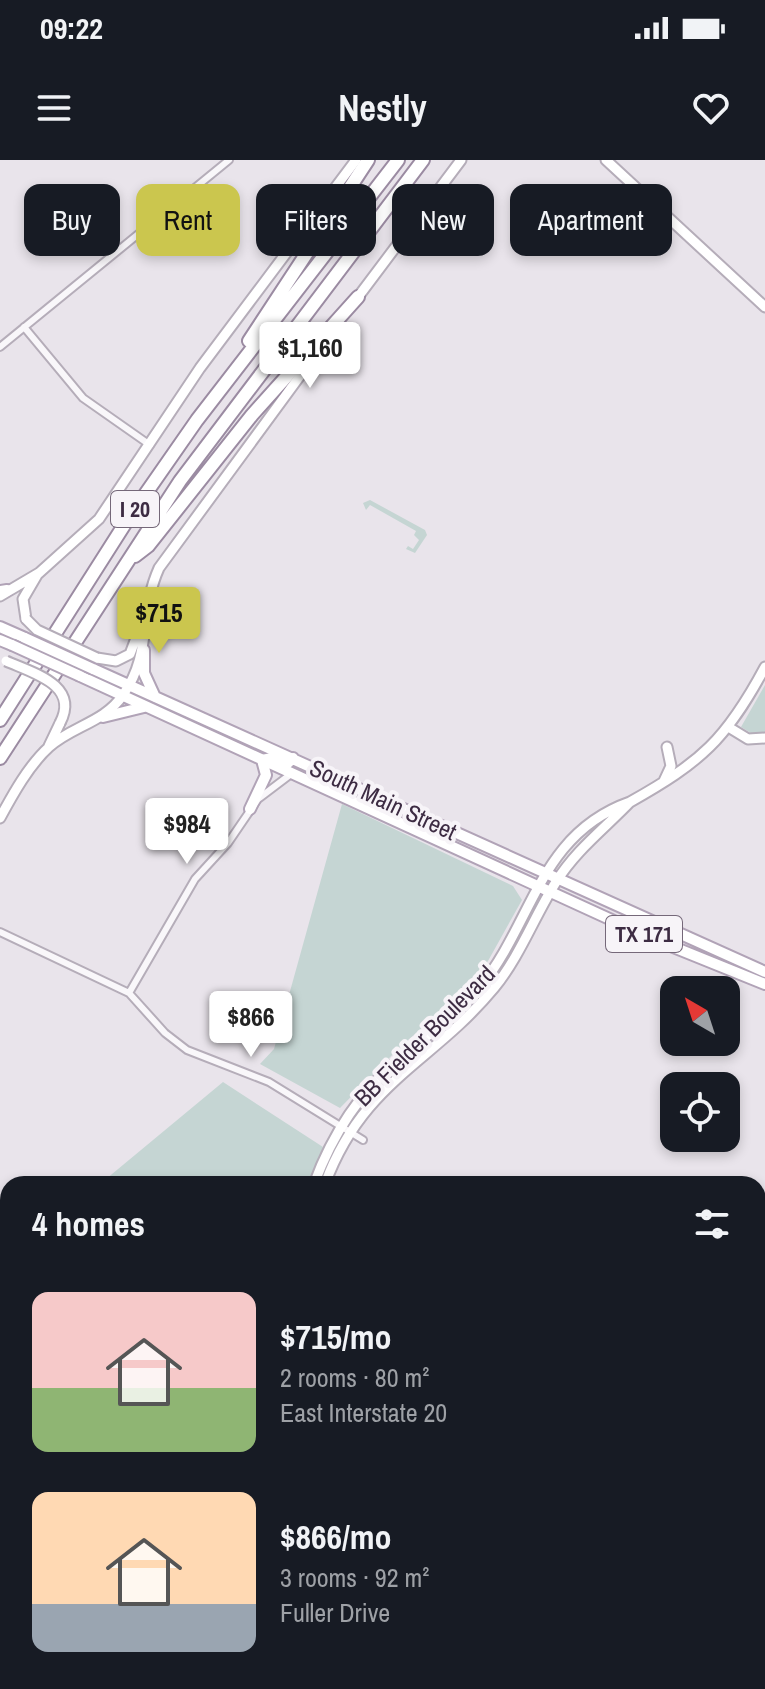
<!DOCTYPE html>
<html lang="en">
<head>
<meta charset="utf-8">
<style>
	:root { --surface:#171b24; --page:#20242c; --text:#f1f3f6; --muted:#9ea1a6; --accent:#cbc64e }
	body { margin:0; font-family:"Archivo Narrow",sans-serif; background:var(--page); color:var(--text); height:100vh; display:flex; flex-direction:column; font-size:30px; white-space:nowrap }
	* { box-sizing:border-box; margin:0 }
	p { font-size:26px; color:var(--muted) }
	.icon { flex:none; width:44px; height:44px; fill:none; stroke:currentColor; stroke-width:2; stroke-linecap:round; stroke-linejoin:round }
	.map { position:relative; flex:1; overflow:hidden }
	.sheet { position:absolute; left:0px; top:1016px; width:766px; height:514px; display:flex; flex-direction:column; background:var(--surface); border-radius:24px 24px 0 0; box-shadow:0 4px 12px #0003 }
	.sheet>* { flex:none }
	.banner { position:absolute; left:24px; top:24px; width:718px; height:72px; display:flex; gap:16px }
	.needle { width:52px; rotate:321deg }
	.tools { position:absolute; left:660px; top:816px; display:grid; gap:16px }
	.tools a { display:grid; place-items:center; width:80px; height:80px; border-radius:16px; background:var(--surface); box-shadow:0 4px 12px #0003; font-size:40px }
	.price { position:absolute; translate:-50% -68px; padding:0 18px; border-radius:8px; background:#fff; color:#222; font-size:26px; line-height:52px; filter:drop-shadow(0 2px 4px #0008) }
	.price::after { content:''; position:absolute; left:50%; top:48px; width:24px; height:18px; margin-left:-12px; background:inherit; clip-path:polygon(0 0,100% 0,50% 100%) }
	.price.on { background:var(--accent); color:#111 }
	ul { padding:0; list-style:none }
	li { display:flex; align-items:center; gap:24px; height:200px; padding:0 32px }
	li span { display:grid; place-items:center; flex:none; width:224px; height:160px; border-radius:16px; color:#555 }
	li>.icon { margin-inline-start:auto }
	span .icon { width:96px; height:96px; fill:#fffc; stroke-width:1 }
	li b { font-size:34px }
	h2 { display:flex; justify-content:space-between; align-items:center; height:96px; padding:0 32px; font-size:34px }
	.tag { padding:0 28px; border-radius:16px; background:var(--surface); box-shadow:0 4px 12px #0003; font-size:28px; line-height:72px }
	.tag.on { background:var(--accent); color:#111 }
	.status { display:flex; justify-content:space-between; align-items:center; height:56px; padding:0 40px; background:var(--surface); direction:ltr }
	.status svg { height:22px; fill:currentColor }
	header { display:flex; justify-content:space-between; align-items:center; height:104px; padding:0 32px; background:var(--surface); font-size:36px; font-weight:700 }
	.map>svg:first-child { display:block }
	.green { fill:#c5d5d3 }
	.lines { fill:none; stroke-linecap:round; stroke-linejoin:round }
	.street-casing { stroke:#b5adb9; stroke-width:10 }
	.secondary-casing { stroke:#b5adb9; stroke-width:13 }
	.primary-casing { stroke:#b1a3b7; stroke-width:14 }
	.highway-casing { stroke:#9b8ba2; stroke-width:16 }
	.street { stroke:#f9f7fa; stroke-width:6 }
	.secondary { stroke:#fff; stroke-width:9 }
	.primary { stroke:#fff; stroke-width:10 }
	.highway { stroke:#fff; stroke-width:12 }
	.secondary-bridge-casing { stroke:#b5adb9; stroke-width:13; stroke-linecap:butt }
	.primary-bridge-casing { stroke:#b1a3b7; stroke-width:14; stroke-linecap:butt }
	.secondary-bridge { stroke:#fff; stroke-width:9 }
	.primary-bridge { stroke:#fff; stroke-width:10 }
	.labels { text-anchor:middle; stroke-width:8; stroke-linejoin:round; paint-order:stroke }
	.shield { fill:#f7f4f8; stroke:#756879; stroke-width:2 }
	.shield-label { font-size:22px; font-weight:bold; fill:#3d2c43 }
	.street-label { font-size:24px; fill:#3d2c43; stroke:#f7f4f8 }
</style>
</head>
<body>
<div class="status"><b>09:22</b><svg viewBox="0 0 49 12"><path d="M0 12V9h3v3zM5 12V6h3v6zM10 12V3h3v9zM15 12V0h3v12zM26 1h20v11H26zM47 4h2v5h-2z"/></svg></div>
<header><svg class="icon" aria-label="menu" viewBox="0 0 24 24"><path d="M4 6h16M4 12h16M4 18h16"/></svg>Nestly<svg class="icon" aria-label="heart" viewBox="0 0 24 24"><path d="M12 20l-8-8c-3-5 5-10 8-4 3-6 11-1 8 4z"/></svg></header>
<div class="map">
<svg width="765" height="1529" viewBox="0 0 765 1529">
	<rect width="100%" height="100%" fill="#e9e4eb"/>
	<!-- green -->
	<path class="green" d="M370,340l55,30 2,5 -12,18 -9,-4 2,-3 5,3 6,-9 -5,-5 2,-4 -46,-26 -4,5 -3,-7z
		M765,525v49l-9,2 -15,-9z
		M342,644l171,82 9,14 -34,61 -25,32 -62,53 -61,62 -80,-44 14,-15z
		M223,922l100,65 -14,37h-209z
		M8,1101v216l-8,-10v-200z
		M164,1522h187l-2,7h-180z"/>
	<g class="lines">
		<defs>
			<path id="street" d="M24,167l59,71 67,47
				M0,187l229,-187
				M0,772l129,61 36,40 22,17 82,32 94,58
				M129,833l66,-114 33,-36 30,-44 33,-25"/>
			<path id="secondary" d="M606,0l159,147
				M355,141l106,-141
				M0,436l39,-23 60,-54 101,-151 156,-208
				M26,459l-3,-20 14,-24
				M97,498l19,3 14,-7 12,-32
				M730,568l18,11 17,-1
				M49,586l11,-23
				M664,621l7,-15 -4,-19
				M630,642c71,-40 96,-62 135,-135
				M0,658c13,-24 29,-53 49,-71 23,-21 55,-24 74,-52 30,-43 15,-80 36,-127l168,-229
				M314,1024c18,-49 44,-90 84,-124 28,-24 59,-45 82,-73 53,-64 59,-153 150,-185 -26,27 -54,48 -74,80 -22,35 -36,74 -62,106 -63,76 -131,93 -169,196
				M353,1529l3,-7
				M361,1529l2,-7"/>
			<path id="primary" d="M0,431l7,-1
				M0,467l25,11
				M0,480l12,5
				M144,490v23l11,24
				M93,509l672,303
				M80,516l571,262 114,46
				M103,557l41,-10
				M250,649l16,-34 -4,-15 10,-2 16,5 5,-5"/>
			<path id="highway" d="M249,181l119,-181
				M135,396l13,-10 104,-131 106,-118
				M0,560l128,-201 69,-99 201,-260
				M0,598l180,-277 243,-321"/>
		</defs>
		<!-- street casing -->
		<use href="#street" class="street-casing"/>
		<!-- secondary casing -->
		<use href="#secondary" class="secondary-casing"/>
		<!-- primary casing -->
		<use href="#primary" class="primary-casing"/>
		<!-- highway casing -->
		<use href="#highway" class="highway-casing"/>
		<!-- street -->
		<use href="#street" class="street"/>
		<!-- secondary -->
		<use href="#secondary" class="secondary"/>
		<!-- primary -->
		<use href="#primary" class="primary"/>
		<!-- highway -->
		<use href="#highway" class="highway"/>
		<defs>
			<path id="secondary-bridge" d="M26,459l11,11 60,28
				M6,501c27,12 74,24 54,62"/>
			<path id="primary-bridge" d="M25,478l68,31
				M12,485l68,31"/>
		</defs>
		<!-- secondary-bridge casing -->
		<use href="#secondary-bridge" class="secondary-bridge-casing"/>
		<!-- primary-bridge casing -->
		<use href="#primary-bridge" class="primary-bridge-casing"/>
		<!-- secondary-bridge -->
		<use href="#secondary-bridge" class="secondary-bridge"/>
		<!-- primary-bridge -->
		<use href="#primary-bridge" class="primary-bridge"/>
	</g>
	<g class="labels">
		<!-- shield labels -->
		<g class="shield">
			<rect x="111" y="331" width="48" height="36" rx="6"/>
			<rect x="606" y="756" width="76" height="36" rx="6"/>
		</g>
		<g class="shield-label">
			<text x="135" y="357">I 20</text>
			<text x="644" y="782">TX 171</text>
		</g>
		<!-- street labels -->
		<g class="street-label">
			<text transform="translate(383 640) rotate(25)" y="8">South Main Street</text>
			<text transform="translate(425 876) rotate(-45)" y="8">BB Fielder Boulevard</text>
		</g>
	</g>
</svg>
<div class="tools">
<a><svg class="needle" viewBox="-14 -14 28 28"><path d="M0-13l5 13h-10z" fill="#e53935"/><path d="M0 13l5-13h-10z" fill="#9ea1a6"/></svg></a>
<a><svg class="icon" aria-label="locate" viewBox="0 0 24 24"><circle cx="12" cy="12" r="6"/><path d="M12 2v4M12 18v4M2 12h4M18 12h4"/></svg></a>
</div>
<b class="price" style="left:310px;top:230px">$1,160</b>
<b class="price on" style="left:159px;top:495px">$715</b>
<b class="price" style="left:187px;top:706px">$984</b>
<b class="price" style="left:251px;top:899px">$866</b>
<div class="banner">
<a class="tag">Buy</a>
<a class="tag on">Rent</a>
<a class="tag">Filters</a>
<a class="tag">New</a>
<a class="tag">Apartment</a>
</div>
<section class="sheet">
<h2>4 homes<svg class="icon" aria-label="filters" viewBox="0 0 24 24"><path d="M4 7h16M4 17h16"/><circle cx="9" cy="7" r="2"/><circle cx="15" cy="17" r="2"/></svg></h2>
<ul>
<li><span style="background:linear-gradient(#f6c9c9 60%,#8fb573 0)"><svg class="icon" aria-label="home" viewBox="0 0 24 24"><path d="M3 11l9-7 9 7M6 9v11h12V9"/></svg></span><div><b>$715/mo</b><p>2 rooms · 80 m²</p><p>East Interstate 20</p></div></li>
<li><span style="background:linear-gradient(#ffd9b3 70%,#9aa5b1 0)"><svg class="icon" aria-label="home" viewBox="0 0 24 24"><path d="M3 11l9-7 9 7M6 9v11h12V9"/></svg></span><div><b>$866/mo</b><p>3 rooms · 92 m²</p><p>Fuller Drive</p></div></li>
</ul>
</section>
</div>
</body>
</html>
